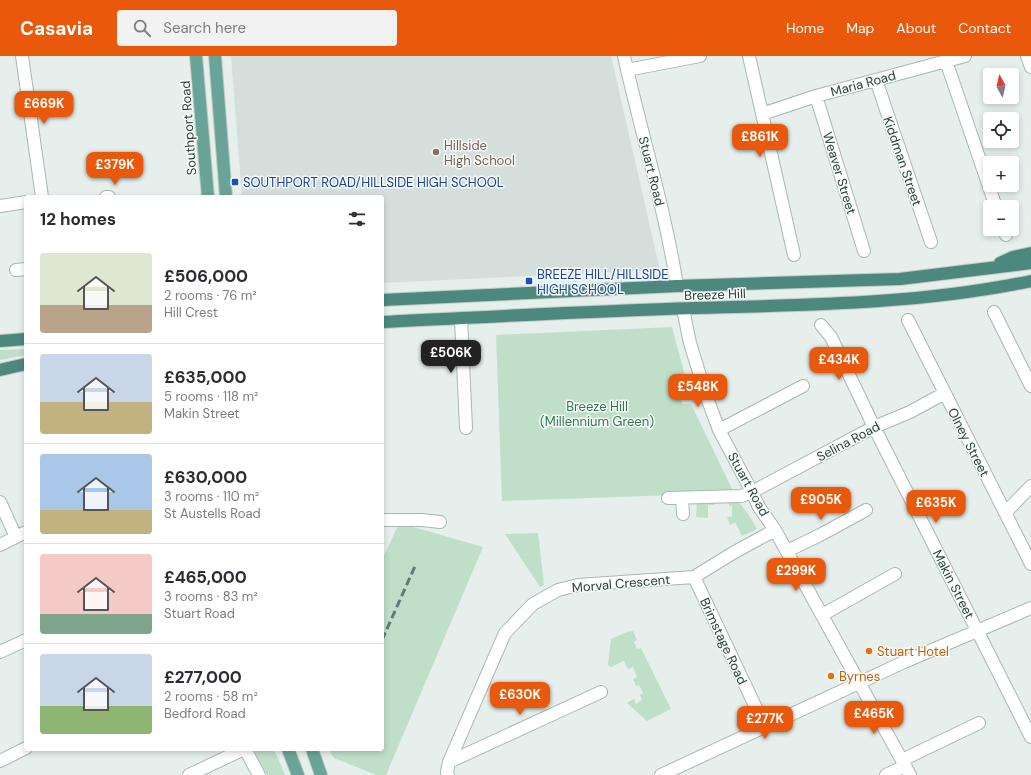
<!DOCTYPE html>
<html lang="en">
<head>
<meta charset="utf-8">
<style>
	:root { --surface:#fff; --page:#f2f2f3; --text:#2b2b33; --muted:#7c7c81; --line:#e1e1e2; --accent:#ea580c }
	body { margin:0; font-family:"DM Sans",sans-serif; background:var(--page); color:var(--text); height:100vh; display:flex; flex-direction:column; font-size:15px; white-space:nowrap }
	* { box-sizing:border-box; margin:0 }
	p { font-size:13px; color:var(--muted) }
	.icon { flex:none; width:22px; height:22px; fill:none; stroke:currentColor; stroke-width:2; stroke-linecap:round; stroke-linejoin:round }
	.map { position:relative; flex:1; overflow:hidden }
	.details { position:absolute; left:24px; top:139px; width:360px; height:556px; display:flex; flex-direction:column; background:var(--surface); border-radius:4px; box-shadow:0 2px 6px #0003 }
	.details>* { flex:none }
	.needle { width:26px; rotate:352deg }
	.tools { position:absolute; left:983px; top:12px; display:grid; gap:8px }
	.tools a { display:grid; place-items:center; width:36px; height:36px; border-radius:4px; background:var(--surface); box-shadow:0 2px 6px #0003; font-size:20px }
	.price { position:absolute; translate:-50% -34px; padding:0 9px; border-radius:8px; background:var(--accent); color:#fff; font-size:13px; line-height:26px; filter:drop-shadow(0 1px 2px #0008) }
	.price::after { content:''; position:absolute; left:50%; top:24px; width:12px; height:9px; margin-left:-6px; background:inherit; clip-path:polygon(0 0,100% 0,50% 100%) }
	.price.current { background:#222; color:#fff }
	ul { padding:0; list-style:none }
	li { display:flex; align-items:center; gap:12px; height:100px; padding:0 16px }
	li+li { border-top:1px solid var(--line) }
	li span { display:grid; place-items:center; flex:none; width:112px; height:80px; border-radius:4px; color:#555 }
	li>.icon { margin-inline-start:auto }
	span .icon { width:48px; height:48px; fill:#fffc; stroke-width:1 }
	li b { font-size:17px }
	h2 { display:flex; justify-content:space-between; align-items:center; height:48px; padding:0 16px; font-size:17px }
	header { display:flex; align-items:center; gap:24px; box-sizing:border-box; height:56px; padding:0 20px; background:var(--accent); color:#fff }
	header strong { font-size:19px }
	nav { display:flex; gap:22px; margin-inline-start:auto; font-size:14px }
	.search { width:280px; height:36px; background:var(--page); display:flex; align-items:center; gap:10px; box-sizing:border-box; padding:0 14px; border-radius:4px; color:var(--muted); font-size:15px }
	.map>svg:first-child { display:block }
	.built { fill:#d4deda }
	.green { fill:#bfdfc9 }
	.lines { fill:none; stroke-linecap:round; stroke-linejoin:round }
	.minor-casing { stroke:#a8b7b3; stroke-width:14 }
	.primary-casing { stroke:#c2cac8; stroke-width:14 }
	.trunk-casing { stroke:#c2cac8; stroke-width:14 }
	.minor { stroke:#fff; stroke-width:12 }
	.primary { stroke:#6aa498; stroke-width:12 }
	.trunk { stroke:#4d887e; stroke-width:12 }
	.rail { stroke:#5f7c76; stroke-width:3; stroke-dasharray:8 4; stroke-linecap:butt }
	.education-dot { fill:#8d6e63; stroke:#f7fbf9; stroke-width:1.5 }
	.transit-dot { fill:#1a4fb4; stroke:#f7fbf9; stroke-width:1.5 }
	.food-dot { fill:#e8710a; stroke:#f7fbf9; stroke-width:1.5 }
	.labels { text-anchor:middle; stroke-width:3; stroke-linejoin:round; paint-order:stroke }
	.street-label { font-size:13px; fill:#24413b; stroke:#f7fbf9 }
	.education-label { font-size:13px; fill:#785e54; stroke:#f7fbf9; text-anchor:start }
	.transit-label { font-size:13px; fill:#164399; stroke:#f7fbf9; text-anchor:start }
	.park-label { font-size:13px; fill:#2e784e; stroke:#f7fbf9 }
	.food-label { font-size:13px; fill:#c56008; stroke:#f7fbf9; text-anchor:start }
</style>
</head>
<body>
<header>
<strong>Casavia</strong>
<div class="search"><svg class="icon" aria-label="search" viewBox="0 0 24 24"><circle cx="10" cy="10" r="6"/><path d="M15 15l6 6"/></svg>Search here</div>
<nav><a>Home</a><a>Map</a><a>About</a><a>Contact</a></nav>
</header>
<div class="map">
<svg width="1031" height="719" viewBox="0 0 1031 719">
	<rect width="100%" height="100%" fill="#e6efeb"/>
	<!-- built -->
	<path class="built" d="M231,0h380l49,214 -278,13v-86h-140z"/>
	<!-- green -->
	<path class="green" d="M672,271l13,49 -1,3 -5,1 2,5 5,-1 3,4 -8,1 1,15h9l43,89 -232,8 -6,-166z
		M26,293v6l-26,5v-10z
		M714,444v5h-6v13l-12,-1 1,-16z
		M729,444l9,1 11,14 8,14 -15,7 -7,-14 -5,3 -3,-8h5v-11h-3z
		M399,467l84,24 -97,228h-10l-42,-17 -6,-9h54v-189z
		M538,477l6,52 -4,2 -35,-53z
		M633,575l4,9 -3,2 3,7 4,-1 30,61 -24,12 -20,-18 7,-4 2,5 6,-4 -2,-5 3,-2 -4,-8 -3,1 -3,-7 4,-2 -4,-10 -5,2 -4,-8 -13,6 -3,-2 3,-26 16,-7z
		M253,693h21l11,26h-18z"/>
	<g class="lines">
		<defs>
			<path id="minor" d="M22,0l20,141
				M624,0c17,77 41,152 53,230
				M749,0l45,199
				M1027,0l4,11
				M946,5l50,146
				M627,14l73,-14
				M876,24l55,162
				M816,40l48,155
				M762,58l54,-18 149,-40
				M106,141h3
				M0,150l26,-4
				M1004,173l2,6
				M16,214l10,-1
				M683,253l7,34 16,52 13,35 33,62 7,15 16,23 135,245
				M994,256l37,74
				M461,263l5,109
				M908,264l123,244
				M821,269l10,12 43,90 157,310
				M719,374l84,-44
				M668,442l73,-2 11,-4 122,-65 36,-15 35,-19
				M682,442l1,16
				M0,446l16,35
				M1005,457l26,-27
				M382,464h40l18,2
				M0,489l26,-13
				M787,495l33,-16 46,-25
				M694,521l71,150
				M822,559l73,-41
				M0,596l26,-12
				M245,693l14,26
				M902,704l77,-37
				M0,705l26,-13
				M449,706l152,-70
				M189,719l55,-26
				M448,719l-1,-3 2,-10 56,-129 28,-29 25,-14 20,-5 116,-8 39,-24 42,-23
				M661,719l243,-113 127,-54
				M886,719l19,-9"/>
			<path id="primary" d="M196,0l12,141
				M215,0l11,141
				M288,693l10,26
				M312,693l9,26"/>
			<path id="trunk" d="M1000,207l13,-6 18,-4
				M382,244l295,-14 223,-7 131,-16
				M382,266c105,-5 209,-11 314,-14 112,-3 225,-4 335,-27
				M0,285l26,-2
				M0,314l26,-6"/>
		</defs>
		<!-- minor casing -->
		<use href="#minor" class="minor-casing"/>
		<!-- primary casing -->
		<use href="#primary" class="primary-casing"/>
		<!-- trunk casing -->
		<use href="#trunk" class="trunk-casing"/>
		<!-- minor -->
		<use href="#minor" class="minor"/>
		<!-- primary -->
		<use href="#primary" class="primary"/>
		<!-- trunk -->
		<use href="#trunk" class="trunk"/>
		<!-- rail -->
		<path class="rail" d="M382,584l34,-76"/>
	</g>
	<!-- markers -->
	<circle class="education-dot" cx="436" cy="96" r="4"/>
	<g class="transit-dot">
		<rect x="231" y="122" width="8" height="8" rx="2"/>
		<rect x="525" y="221" width="8" height="8" rx="2"/>
	</g>
	<g class="food-dot">
		<circle cx="869" cy="595" r="4"/>
		<circle cx="831" cy="620" r="4"/>
	</g>
	<g class="labels">
		<!-- street labels -->
		<g class="street-label">
			<text transform="translate(863 27) rotate(-15)" y="5">Maria Road</text>
			<text transform="translate(188 72) rotate(-94)" y="5">Southport Road</text>
			<text transform="translate(903 105) rotate(71)" y="5">Kiddman Street</text>
			<text transform="translate(652 115) rotate(76)" y="5">Stuart Road</text>
			<text transform="translate(840 117) rotate(73)" y="5">Weaver Street</text>
			<text transform="translate(715 238) rotate(-2)" y="5">Breeze Hill</text>
			<text transform="translate(848 385) rotate(-28)" y="5">Selina Road</text>
			<text transform="translate(969 386) rotate(63)" y="5">Olney Street</text>
			<text transform="translate(749 428) rotate(61)" y="5">Stuart Road</text>
			<text transform="translate(621 527) rotate(-5)" y="5">Morval Crescent</text>
			<text transform="translate(954 528) rotate(63)" y="5">Makin Street</text>
			<text transform="translate(724 585) rotate(65)" y="5">Brimstage Road</text>
		</g>
		<!-- education labels -->
		<g class="education-label">
			<text x="444" y="94">Hillside<tspan x="444" dy="15">High School</tspan></text>
		</g>
		<!-- transit labels -->
		<g class="transit-label">
			<text x="243" y="131">SOUTHPORT ROAD/HILLSIDE HIGH SCHOOL</text>
			<text x="537" y="223">BREEZE HILL/HILLSIDE<tspan x="537" dy="15">HIGH SCHOOL</tspan></text>
		</g>
		<!-- park labels -->
		<g class="park-label">
			<text x="597" y="355">Breeze Hill<tspan x="597" dy="15">(Millennium Green)</tspan></text>
		</g>
		<!-- food labels -->
		<g class="food-label">
			<text x="877" y="600">Stuart Hotel</text>
			<text x="839" y="625">Byrnes</text>
		</g>
	</g>
</svg>
<div class="tools">
<a><svg class="needle" viewBox="-14 -14 28 28"><path d="M0-13l5 13h-10z" fill="#e53935"/><path d="M0 13l5-13h-10z" fill="#7c7c81"/></svg></a>
<a><svg class="icon" aria-label="locate" viewBox="0 0 24 24"><circle cx="12" cy="12" r="6"/><path d="M12 2v4M12 18v4M2 12h4M18 12h4"/></svg></a>
<a>+</a>
<a>−</a>
</div>
<b class="price" style="left:44px;top:69px">£669K</b>
<b class="price" style="left:760px;top:102px">£861K</b>
<b class="price" style="left:115px;top:130px">£379K</b>
<b class="price current" style="left:451px;top:318px">£506K</b>
<b class="price" style="left:839px;top:325px">£434K</b>
<b class="price" style="left:698px;top:352px">£548K</b>
<b class="price" style="left:821px;top:465px">£905K</b>
<b class="price" style="left:936px;top:468px">£635K</b>
<b class="price" style="left:796px;top:536px">£299K</b>
<b class="price" style="left:520px;top:660px">£630K</b>
<b class="price" style="left:874px;top:679px">£465K</b>
<b class="price" style="left:765px;top:684px">£277K</b>
<section class="details">
<h2>12 homes<svg class="icon" aria-label="filters" viewBox="0 0 24 24"><path d="M4 7h16M4 17h16"/><circle cx="9" cy="7" r="2"/><circle cx="15" cy="17" r="2"/></svg></h2>
<ul>
<li><span style="background:linear-gradient(#dfe7d0 65%,#b9a48a 0)"><svg class="icon" aria-label="home" viewBox="0 0 24 24"><path d="M3 11l9-7 9 7M6 9v11h12V9"/></svg></span><div><b>£506,000</b><p>2 rooms · 76 m²</p><p>Hill Crest</p></div></li>
<li><span style="background:linear-gradient(#c9d6e8 60%,#c2b280 0)"><svg class="icon" aria-label="home" viewBox="0 0 24 24"><path d="M3 11l9-7 9 7M6 9v11h12V9"/></svg></span><div><b>£635,000</b><p>5 rooms · 118 m²</p><p>Makin Street</p></div></li>
<li><span style="background:linear-gradient(#a9c7e8 70%,#c2b280 0)"><svg class="icon" aria-label="home" viewBox="0 0 24 24"><path d="M3 11l9-7 9 7M6 9v11h12V9"/></svg></span><div><b>£630,000</b><p>3 rooms · 110 m²</p><p>St Austells Road</p></div></li>
<li><span style="background:linear-gradient(#f6c9c9 75%,#7fa58c 0)"><svg class="icon" aria-label="home" viewBox="0 0 24 24"><path d="M3 11l9-7 9 7M6 9v11h12V9"/></svg></span><div><b>£465,000</b><p>3 rooms · 83 m²</p><p>Stuart Road</p></div></li>
<li><span style="background:linear-gradient(#c9d6e8 65%,#8fb573 0)"><svg class="icon" aria-label="home" viewBox="0 0 24 24"><path d="M3 11l9-7 9 7M6 9v11h12V9"/></svg></span><div><b>£277,000</b><p>2 rooms · 58 m²</p><p>Bedford Road</p></div></li>
</ul>
</section>
</div>
</body>
</html>
